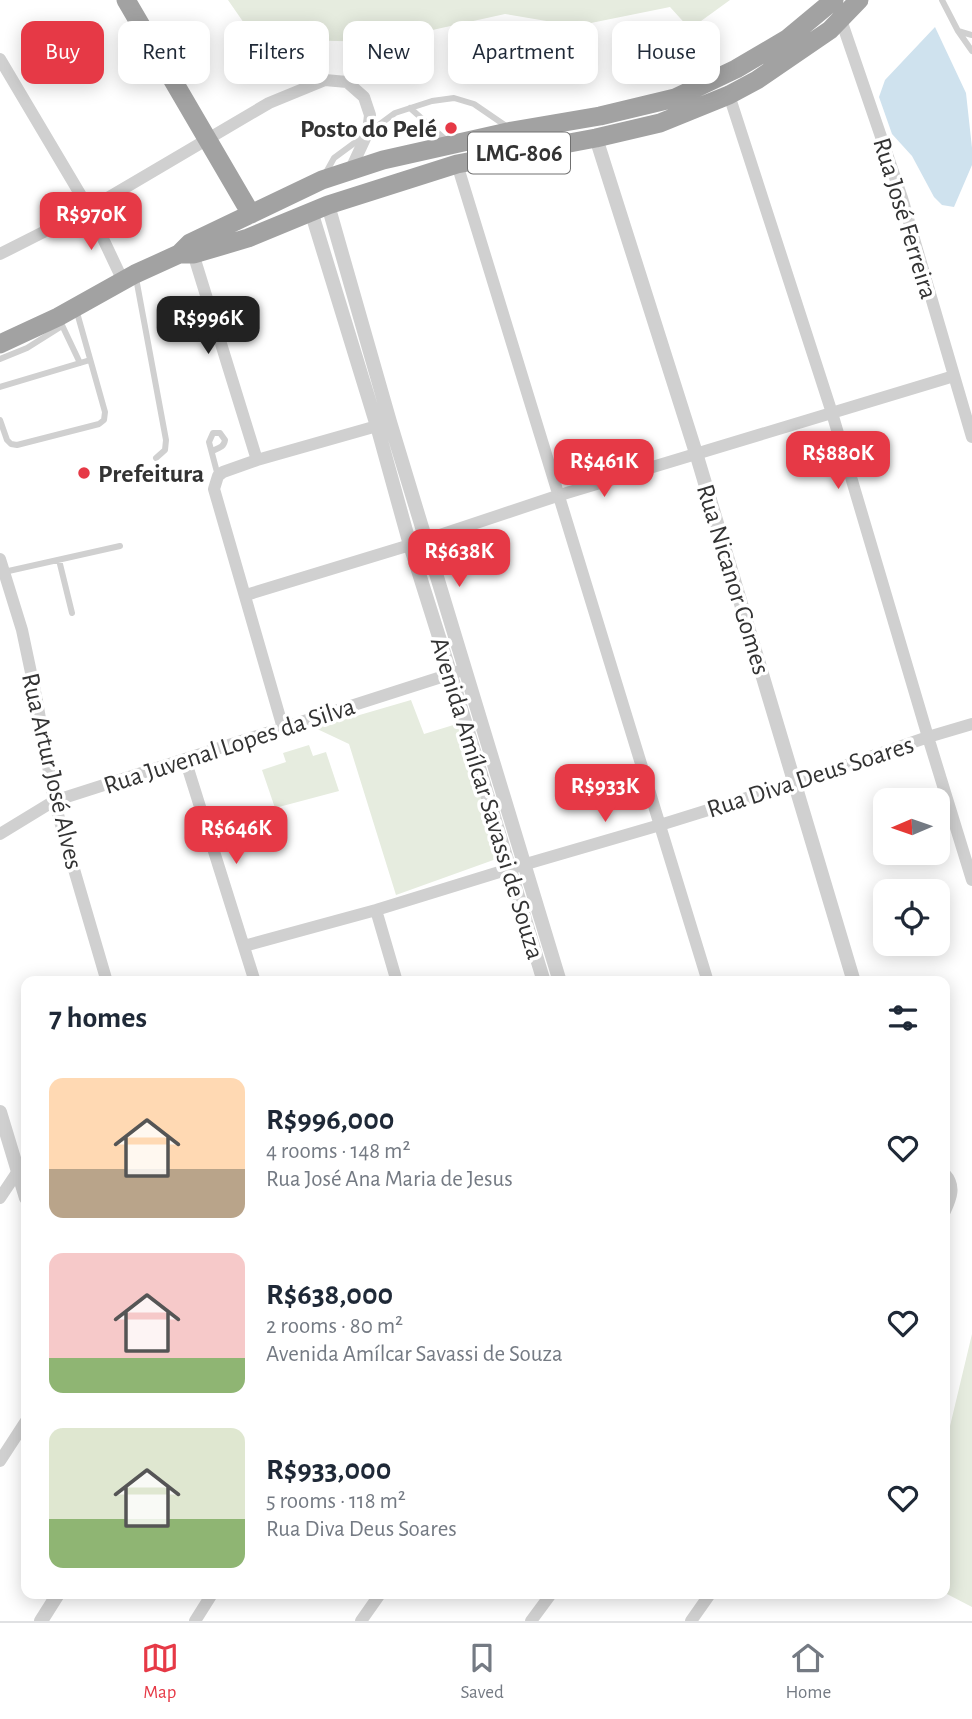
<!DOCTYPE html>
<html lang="en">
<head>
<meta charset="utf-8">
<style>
	:root { --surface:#fff; --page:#f2f2f3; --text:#1f2937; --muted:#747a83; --line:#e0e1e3; --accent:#e63946 }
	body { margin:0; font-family:"Alegreya Sans",sans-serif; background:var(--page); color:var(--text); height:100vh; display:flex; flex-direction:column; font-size:26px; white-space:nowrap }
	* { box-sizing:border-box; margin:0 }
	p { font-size:23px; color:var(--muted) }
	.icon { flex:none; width:38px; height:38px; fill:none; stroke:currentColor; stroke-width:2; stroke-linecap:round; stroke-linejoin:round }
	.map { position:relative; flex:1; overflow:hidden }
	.details { position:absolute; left:21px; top:976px; width:929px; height:623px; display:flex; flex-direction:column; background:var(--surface); border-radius:14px; box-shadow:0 4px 18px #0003 }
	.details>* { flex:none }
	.banner { position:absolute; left:21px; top:21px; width:931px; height:63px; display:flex; gap:14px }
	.needle { width:46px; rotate:268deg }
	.tools { position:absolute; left:873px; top:788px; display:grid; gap:14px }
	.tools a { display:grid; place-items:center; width:77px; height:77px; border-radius:14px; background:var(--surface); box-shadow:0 4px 18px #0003; font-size:35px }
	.price { position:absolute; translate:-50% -60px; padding:0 16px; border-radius:14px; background:var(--accent); color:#fff; font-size:23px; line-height:46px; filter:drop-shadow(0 2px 4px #0008) }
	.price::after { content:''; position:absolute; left:50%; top:42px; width:21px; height:16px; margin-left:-10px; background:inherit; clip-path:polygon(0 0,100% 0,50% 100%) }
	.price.active { background:#222; color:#fff }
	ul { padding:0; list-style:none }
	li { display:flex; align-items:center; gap:21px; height:175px; padding:0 28px }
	li span { display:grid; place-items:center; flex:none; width:196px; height:140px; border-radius:14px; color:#555 }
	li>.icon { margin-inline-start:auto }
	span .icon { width:84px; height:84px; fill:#fffc; stroke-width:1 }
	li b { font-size:30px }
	h2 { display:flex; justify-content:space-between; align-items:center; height:84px; padding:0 28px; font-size:30px }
	.chip { padding:0 24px; border-radius:14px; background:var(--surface); box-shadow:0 4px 18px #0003; font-size:24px; line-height:63px }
	.chip.active { background:var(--accent); color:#fff }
	.menu { display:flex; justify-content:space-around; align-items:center; height:98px; border-top:2px solid var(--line); background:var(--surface); font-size:19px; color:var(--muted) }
	.menu a { display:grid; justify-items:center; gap:4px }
	.menu .active { color:var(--accent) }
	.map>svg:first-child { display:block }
	.green { fill:#e6ecdf }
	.water { fill:#cfe2ee }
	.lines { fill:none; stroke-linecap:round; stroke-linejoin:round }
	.service { stroke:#d0d0d0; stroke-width:6 }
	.minor { stroke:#d0d0d0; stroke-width:12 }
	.tertiary { stroke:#d0d0d0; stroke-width:14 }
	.trunk { stroke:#a2a2a2; stroke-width:19 }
	.poi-dot { fill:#e63946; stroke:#fff; stroke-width:2.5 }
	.labels { text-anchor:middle; stroke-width:7; stroke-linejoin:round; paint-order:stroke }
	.shield { fill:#fff; stroke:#707070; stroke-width:2 }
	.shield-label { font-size:24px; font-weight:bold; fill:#333 }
	.poi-label { font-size:26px; font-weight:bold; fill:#333; stroke:#fff; text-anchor:end }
	.street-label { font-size:26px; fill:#333; stroke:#fff }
</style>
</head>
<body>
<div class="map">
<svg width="972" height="1621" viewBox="0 0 972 1621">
	<rect width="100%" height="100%" fill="#fff"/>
	<!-- green -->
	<path class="green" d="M228,0h502l-40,29 -20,-22 -94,19 -71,-12 -127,28 -123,-3z
		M411,700l13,34 36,-11 39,135 -103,37 -47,-151 -34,-16z
		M309,745l4,11 13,-4 13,39 -64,17 -13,-38 24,-8 -3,-9z
		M972,1334v273l-27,-14v-146z"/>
	<!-- water -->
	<path class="water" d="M935,27l31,66 6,55v17l-18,42 -12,-2 -8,-8 -22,-41 -20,-22 -13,-37 6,-17z"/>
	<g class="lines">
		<!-- service -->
		<path class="service" d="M942,0l16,31 14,20
			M958,31l14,4
			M410,108l36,32
			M324,176l10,-18 61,-45 37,-12 22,-3 20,6 35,24
			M136,278l30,162 -1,10 -9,8
			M61,323l19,40
			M0,359l27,-11 35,-22
			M0,387l90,-27
			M0,420l7,20 4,4 6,1 82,-21 5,-4 1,-8 -29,-103
			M212,451c7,-3 12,-4 13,-11l-5,-7h-7l-4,9 9,34
			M59,560l13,53
			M4,572l116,-26"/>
		<!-- minor -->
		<path class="minor" d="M839,14l63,184 70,239
			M0,59l89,150 34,72
			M729,95l103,318 96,324 44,143
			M457,164l251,818
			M192,250l65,210
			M0,254l89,-45 180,-106 56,-23 22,2 17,15 6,18 -2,17 -18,39
			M0,559l22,71 15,71 17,100 53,181
			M246,595l164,-50 150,-50 394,-119
			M283,728l-69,-239 4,-13 5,-4 34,-12 127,-36
			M185,759l70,223
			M0,834l54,-33 406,-130
			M376,910l21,72
			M244,946l132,-36 133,-41 151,-44 135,-42 133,-46 44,-13
			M945,1174c11,12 6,24 0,37
			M0,1198l18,-27 8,-3
			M0,1461l26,-40
			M195,1621l17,-27
			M361,1621l19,-27
			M531,1621l20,-27
			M691,1621l19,-27"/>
		<!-- tertiary -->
		<path class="tertiary" d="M596,138l100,315 158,529
			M328,205l62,217 170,560
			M311,211l66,215 33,119 41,130 93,307
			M0,1112l26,86
			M41,1621l17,-27"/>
		<!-- trunk -->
		<path class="trunk" d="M126,0l125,214
			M179,254h15l54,-16 80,-33 129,-41 139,-26 64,-15 69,-28 28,-15 73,-50 29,-30
			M0,344l58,-27 77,-43 44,-20 11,-11 132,-63 61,-20 129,-29 88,-15 75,-18 61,-29 51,-30 47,-39"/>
	</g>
	<!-- markers -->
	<g class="poi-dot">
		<circle cx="451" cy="128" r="7"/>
		<circle cx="84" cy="473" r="7"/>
	</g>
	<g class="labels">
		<!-- shield labels -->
		<rect class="shield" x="468" y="132.5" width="102" height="41" rx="5"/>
		<g class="shield-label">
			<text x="519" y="161">LMG-806</text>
		</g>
		<!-- poi labels -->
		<g class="poi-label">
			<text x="437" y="137">Posto do Pelé</text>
			<text x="98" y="482" text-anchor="start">Prefeitura</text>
		</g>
		<!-- street labels -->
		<g class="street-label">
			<text transform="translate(906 218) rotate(73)" y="9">Rua José Ferreira</text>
			<text transform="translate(734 579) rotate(73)" y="9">Rua Nicanor Gomes</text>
			<text transform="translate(229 745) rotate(-18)" y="9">Rua Juvenal Lopes da Silva</text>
			<text transform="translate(53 771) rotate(77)" y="9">Rua Artur José Alves</text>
			<text transform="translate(810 776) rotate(-18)" y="9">Rua Diva Deus Soares</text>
			<text transform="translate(488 798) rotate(73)" y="9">Avenida Amílcar Savassi de Souza</text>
		</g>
	</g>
</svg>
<div class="tools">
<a><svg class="needle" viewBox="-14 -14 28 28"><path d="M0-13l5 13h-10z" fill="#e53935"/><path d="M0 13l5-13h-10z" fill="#747a83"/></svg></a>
<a><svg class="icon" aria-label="locate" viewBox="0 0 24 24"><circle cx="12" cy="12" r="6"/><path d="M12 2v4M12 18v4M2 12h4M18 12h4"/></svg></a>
</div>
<b class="price" style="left:91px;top:252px">R$970K</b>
<b class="price active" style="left:208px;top:356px">R$996K</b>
<b class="price" style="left:838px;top:491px">R$880K</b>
<b class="price" style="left:604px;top:499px">R$461K</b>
<b class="price" style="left:459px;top:589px">R$638K</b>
<b class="price" style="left:605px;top:824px">R$933K</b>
<b class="price" style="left:236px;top:866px">R$646K</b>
<div class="banner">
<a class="chip active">Buy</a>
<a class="chip">Rent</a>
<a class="chip">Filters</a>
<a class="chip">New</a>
<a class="chip">Apartment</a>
<a class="chip">House</a>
</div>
<section class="details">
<h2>7 homes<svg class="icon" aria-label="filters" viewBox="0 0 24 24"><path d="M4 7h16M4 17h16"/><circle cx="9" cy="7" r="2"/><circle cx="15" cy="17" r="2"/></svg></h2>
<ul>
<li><span style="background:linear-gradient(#ffd9b3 65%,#b9a48a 0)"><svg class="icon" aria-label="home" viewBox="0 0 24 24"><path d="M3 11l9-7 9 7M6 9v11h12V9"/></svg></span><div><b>R$996,000</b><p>4 rooms · 148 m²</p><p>Rua José Ana Maria de Jesus</p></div><svg class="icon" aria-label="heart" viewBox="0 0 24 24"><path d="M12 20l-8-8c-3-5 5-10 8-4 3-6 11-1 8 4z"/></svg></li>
<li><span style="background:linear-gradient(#f6c9c9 75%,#8fb573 0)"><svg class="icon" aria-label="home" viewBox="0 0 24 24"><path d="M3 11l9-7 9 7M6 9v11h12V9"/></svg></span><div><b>R$638,000</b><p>2 rooms · 80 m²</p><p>Avenida Amílcar Savassi de Souza</p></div><svg class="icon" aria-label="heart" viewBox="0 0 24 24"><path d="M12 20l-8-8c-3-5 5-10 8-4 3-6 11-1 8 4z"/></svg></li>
<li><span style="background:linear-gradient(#dfe7d0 65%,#8fb573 0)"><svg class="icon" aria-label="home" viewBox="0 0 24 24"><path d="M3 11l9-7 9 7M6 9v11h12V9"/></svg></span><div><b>R$933,000</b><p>5 rooms · 118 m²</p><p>Rua Diva Deus Soares</p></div><svg class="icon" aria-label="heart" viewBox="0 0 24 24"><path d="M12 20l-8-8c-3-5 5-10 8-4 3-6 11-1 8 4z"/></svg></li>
</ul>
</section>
</div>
<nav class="menu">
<a class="active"><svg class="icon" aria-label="map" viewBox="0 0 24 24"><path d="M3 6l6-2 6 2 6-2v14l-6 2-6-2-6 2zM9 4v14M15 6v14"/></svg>Map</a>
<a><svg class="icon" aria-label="saved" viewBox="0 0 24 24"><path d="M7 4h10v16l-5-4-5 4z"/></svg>Saved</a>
<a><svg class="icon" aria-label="home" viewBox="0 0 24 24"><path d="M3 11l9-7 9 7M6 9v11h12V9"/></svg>Home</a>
</nav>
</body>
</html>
